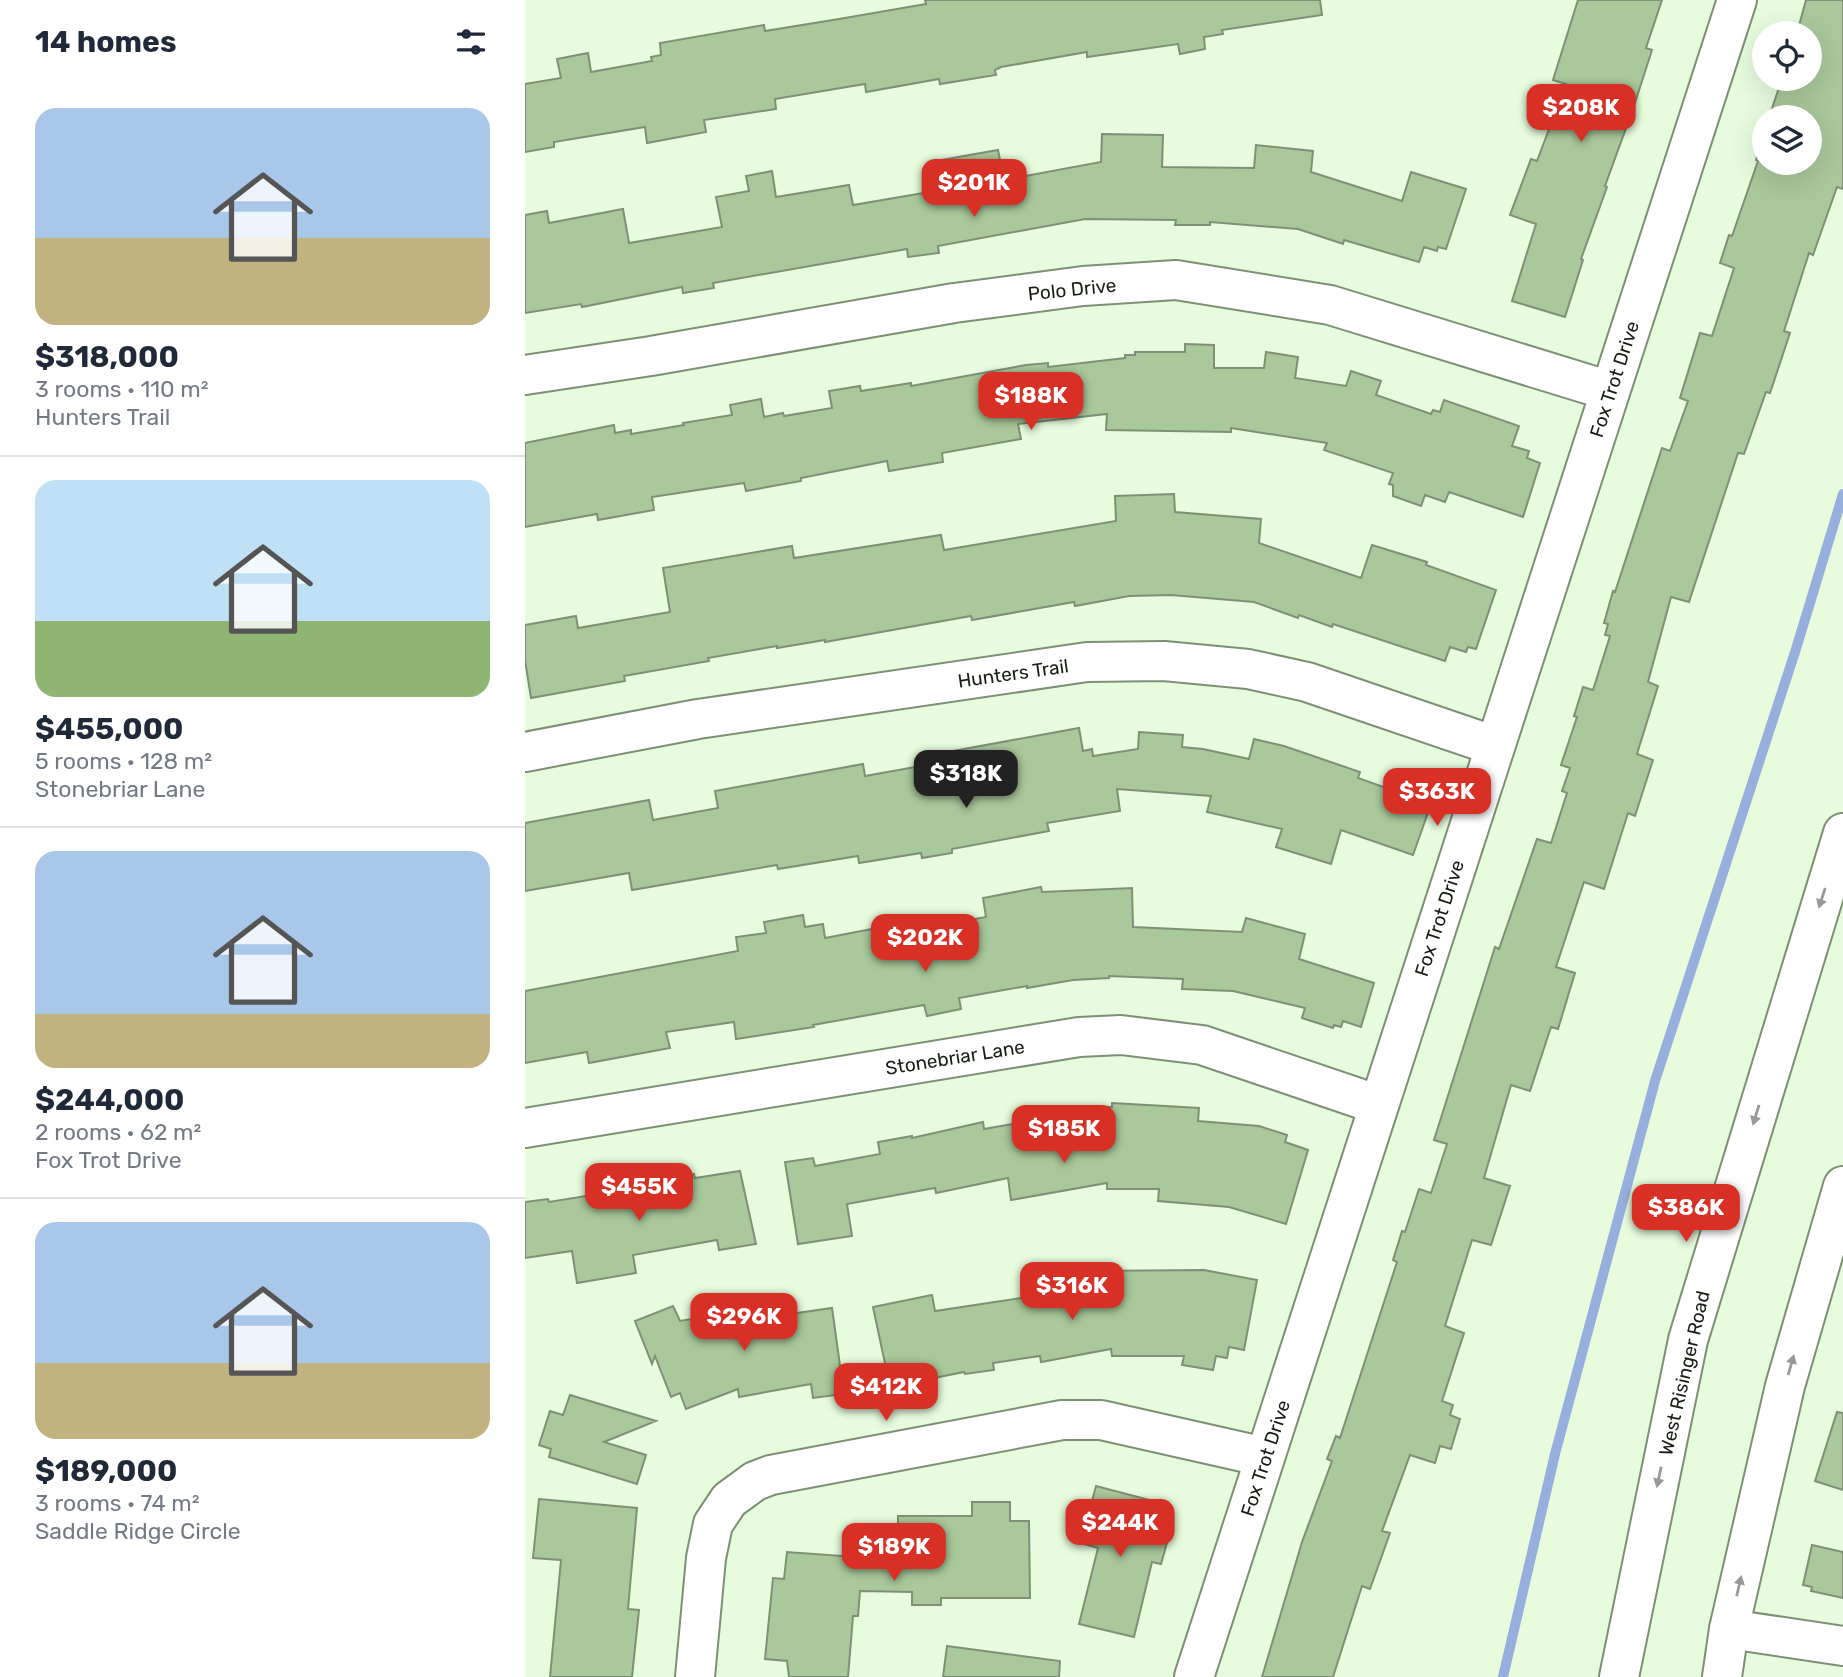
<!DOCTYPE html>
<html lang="en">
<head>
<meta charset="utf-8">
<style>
	:root { --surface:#fff; --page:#f2f2f3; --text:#1f2937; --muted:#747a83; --line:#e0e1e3; --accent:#d93025 }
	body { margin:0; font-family:Rubik,sans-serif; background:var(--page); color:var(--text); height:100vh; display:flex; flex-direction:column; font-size:26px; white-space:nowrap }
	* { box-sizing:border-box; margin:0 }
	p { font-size:23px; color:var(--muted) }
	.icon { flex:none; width:38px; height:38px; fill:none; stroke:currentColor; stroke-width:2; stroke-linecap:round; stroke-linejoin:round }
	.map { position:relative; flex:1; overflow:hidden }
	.details { display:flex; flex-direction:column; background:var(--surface); width:525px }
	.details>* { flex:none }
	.fabs { position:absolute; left:1227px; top:21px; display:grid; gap:14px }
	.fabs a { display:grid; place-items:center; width:70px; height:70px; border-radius:50%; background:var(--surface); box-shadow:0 7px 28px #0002; font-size:35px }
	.price { position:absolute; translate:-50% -60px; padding:0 16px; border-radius:14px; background:var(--accent); color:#fff; font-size:23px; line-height:46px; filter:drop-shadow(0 2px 4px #0008) }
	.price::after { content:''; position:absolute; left:50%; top:42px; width:21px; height:16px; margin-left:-10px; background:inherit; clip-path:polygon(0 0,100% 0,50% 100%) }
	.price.active { background:#222; color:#fff }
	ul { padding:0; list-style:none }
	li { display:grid; align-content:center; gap:14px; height:371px; padding:0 35px }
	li+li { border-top:2px solid var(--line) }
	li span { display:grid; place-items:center; height:217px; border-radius:21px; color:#555 }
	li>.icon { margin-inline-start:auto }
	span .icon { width:126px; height:126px; fill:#fffc; stroke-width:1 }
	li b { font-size:30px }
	h2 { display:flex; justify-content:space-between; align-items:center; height:84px; padding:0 35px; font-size:30px }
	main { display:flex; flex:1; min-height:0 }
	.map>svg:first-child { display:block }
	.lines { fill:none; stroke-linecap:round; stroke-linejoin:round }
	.stream { stroke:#97afdd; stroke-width:10 }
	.building { fill:#a9c89b; stroke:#7e9176; stroke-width:2 }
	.minor-casing { stroke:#7d9075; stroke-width:42 }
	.secondary-casing { stroke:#7d9075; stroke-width:42 }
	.minor { stroke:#fff; stroke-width:38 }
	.secondary { stroke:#fff; stroke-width:38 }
	.oneway { fill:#979a95 }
	.labels { text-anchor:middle; stroke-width:7; stroke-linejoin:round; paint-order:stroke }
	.street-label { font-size:19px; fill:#171f14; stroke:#fff }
</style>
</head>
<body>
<main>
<section class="details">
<h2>14 homes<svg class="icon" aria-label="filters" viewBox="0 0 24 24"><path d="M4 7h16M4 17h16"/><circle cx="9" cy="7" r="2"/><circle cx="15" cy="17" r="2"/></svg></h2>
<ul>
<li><span style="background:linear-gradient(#a9c7e8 60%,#c2b280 0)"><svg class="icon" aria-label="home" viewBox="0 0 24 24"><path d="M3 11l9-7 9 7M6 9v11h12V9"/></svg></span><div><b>$318,000</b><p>3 rooms · 110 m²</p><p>Hunters Trail</p></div></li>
<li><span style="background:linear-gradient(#bfe0f5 65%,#8fb573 0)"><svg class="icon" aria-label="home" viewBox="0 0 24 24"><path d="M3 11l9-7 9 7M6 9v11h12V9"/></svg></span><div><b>$455,000</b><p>5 rooms · 128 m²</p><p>Stonebriar Lane</p></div></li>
<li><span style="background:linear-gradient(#a9c7e8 75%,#c2b280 0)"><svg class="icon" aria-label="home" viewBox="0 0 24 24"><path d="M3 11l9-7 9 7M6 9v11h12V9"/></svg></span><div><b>$244,000</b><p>2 rooms · 62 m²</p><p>Fox Trot Drive</p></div></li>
<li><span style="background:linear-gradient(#a9c7e8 65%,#c2b280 0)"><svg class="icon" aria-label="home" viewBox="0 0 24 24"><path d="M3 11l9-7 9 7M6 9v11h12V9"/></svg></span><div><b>$189,000</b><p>3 rooms · 74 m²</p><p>Saddle Ridge Circle</p></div></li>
</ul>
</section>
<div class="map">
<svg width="1318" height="1677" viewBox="0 0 1318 1677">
	<rect width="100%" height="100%" fill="#e6fcdd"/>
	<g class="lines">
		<!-- stream -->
		<path class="stream" d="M978,1677l52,-223 100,-373 141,-432 47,-155"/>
	</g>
	<!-- building -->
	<path class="building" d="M400,0h395l2,15 -100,15 1,4 -19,3 1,12 -25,5 -2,-10 -91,13v-5l-86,15 -6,3 1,5 -56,9 -1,-5 -73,13 -1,-8 -90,15 1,10 -72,11 2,12 -59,11 -2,-16 -91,15v5l-29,5v-68l36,-6 -4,-19 31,-6 3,19 61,-11 -1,-4 10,-2 -1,-12 104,-18 1,6 74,-12 87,-15z
		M1053,0h84l-16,48 6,2 -19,59 -28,77 2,1 -26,72 2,1 -18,57 -53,-16 24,-77 -26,-9 21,-56 6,2 29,-77 -13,-4z
		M1281,0h37v189l-6,-2 -24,68 -4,-2 -25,78 6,2 -20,60 -4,-1 -22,62 -6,-1 -49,149 -18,-5 -23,85 10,4 -21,68 16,6 -18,56 -7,-3 -24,76 -20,-7 -28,85 19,6 -17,56 -7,-2 -21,64 -19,-6 -27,93 26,8 -19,59 -19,-5 -27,86 19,7 -22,68 11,4 -3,10 10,4 -9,30 -11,-3 -5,17 -25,-8 -28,76 8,2 -20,56 -8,-3 -29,91h-71l40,-135 30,-81 -5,-2 9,-23 4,2 57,-176 -4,-2 9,-29 3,1 14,-43 12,4 16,-49 -13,-4 61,-193 4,2 38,-110 14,4 16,-50 -5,-2 8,-23 -9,-3 16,-48 -3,-1 9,-29 10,3 17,-54 -5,-1 3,-11 -4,-1 9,-32 2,1 47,-144 8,3 18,-50 -8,-3 20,-65 12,3 22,-68 -14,-5 9,-28 3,1 26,-75 -2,-1 8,-26v29h45v-46h-40l13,-38h27v-46h-12z
		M577,134l61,1 -1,32 92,1 2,-23 57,6 -2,21 91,29 9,-29 55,17 -20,60 -8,-2 -1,4 -13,-4 -5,15 -75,-22 -1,4 -45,-15 -88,-7v3h-35l1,-5 -91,-1 -147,27 1,7 -31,4 -1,-8 -194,34 1,5 -31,5 -1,-6 -100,20 -1,-3 -56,9v-98l22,-4 2,12 74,-14 6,34 93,-16 -6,-30 33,-6 -3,-15 26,-5 4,26 73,-12 4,20 94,-16 -6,-29 57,-10 6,30 97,-18z
		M660,344l29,1v23h50l2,-16 32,5 -3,21 51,8 5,-15 30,10 -5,14 55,19 2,-4 7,2 4,-12 75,26 -7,20 17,5 -2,7 13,5 -17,54 -74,-25 -4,10 -20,-7 -4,11 -28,-10v-11l-4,-1 4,-11 -69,-23 3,-7 -96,-15v4l-125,-2 1,-16 -89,10 3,15 -79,14 1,9 -54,9 -2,-10 -86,17v3l-55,10 -2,-8 -92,14 2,13 -56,10 -1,-6 -72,13v-84l89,-18 1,8 16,-3v4l53,-9 -1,-2 49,-8 -2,-10 31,-6 3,18 19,-4 1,3 48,-8 -3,-17 31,-5 1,5 50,-8v3l115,-21 22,-2v4l77,-9v-3h10v-3h50z
		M649,494l1,18 86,7 -2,24 102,35 11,-33 55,17 -1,3 70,25 -20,59 -8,-2 -2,5 -16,-5 -5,14 -112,-37 -1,3 -33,-12 -1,3 -44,-16 -83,-7 -42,1 -54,10 -1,-4 -102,18 -1,-4 -146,26v-2l-48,8v-2l-69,12 1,3 -85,15 1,5 -94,17 -6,-38v-35l51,-9 2,12 92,-16 -7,-44 129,-22 2,12 147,-23 3,15 172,-29 -1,-25z
		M554,728l4,23 9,-2 1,7 45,-7 1,-17 44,3 -1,12 21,2 46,10 5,-20 30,7 76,26 -2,6 73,26 -18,51 -72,-25 -10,34 -55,-17 6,-18 -75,-17 4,-16 -94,-7 3,22 -73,12 2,8 -97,18v4l-30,5 -1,-5 -62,10 -1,-7 -80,13 -1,-4 -145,25 -3,-17 -104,18v-68l124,-23 4,20 65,-12 -3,-17 148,-27 2,12 67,-12 -1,-9z
		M516,887l1,5 90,-4 1,39 109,5 4,-14 59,16 -6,25 75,24 -13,44 -18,-6 -2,6 -7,-2 -1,3 -31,-10 3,-10 -72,-17 -51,-2 1,-10 -74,-3v2l-36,2 -46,8v-2l-68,12 2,11 -34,7 -3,-11 -111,20 1,2 -78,12 -2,-17 -68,10 4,16 -81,15 -2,-11 -62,11v-72l213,-40 -2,-14 30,-4 -2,-11 39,-7 2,12 18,-3 2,14 73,-14 2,9 86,-16 -3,-19z
		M587,1103l87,5 -1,13 61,5 28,9 -2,7 23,8 -22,74 -57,-17 -71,-6 1,-12h-52v-6l-96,17 -3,-22 -72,15 -1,-5 -88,16 5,32 -54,8 -13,-82 28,-4 2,8 65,-12 -2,-12 34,-6v2l71,-16 1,7 45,-8 2,8 52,-9v-13h29z
		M215,1171l16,73 -37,6 -2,-10 -84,15 3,18 -59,10 -5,-32 -47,7v-56l23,-3 1,3 112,-18v-4l33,-6 1,4z
		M559,1264l1,7 119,-1 53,10 -13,70 -15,-3 -2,11 -11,-2 -3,14 -31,-5 2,-9h-72l-1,-7 -70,13 -1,-6 -47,7 1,7 -29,4 -1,-2 -74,15 -17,-80 59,-12 3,16 93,-14 -4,-21z
		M148,1306l7,15 90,-15 1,5 11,-2 1,6 49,-7 12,86 -31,4 -2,-14 -72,13 -1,-8 -52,20 -6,-16 -9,4 -16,-41 -3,8 -17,-43z
		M45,1395l86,26 -52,21 42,13 -9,29 -88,-27 2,-8 -12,-4 11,-34 13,4z
		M1312,1412l6,1v77l-28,-9z
		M571,1486l61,16 -2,9 3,1 -3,16 15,4 -9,32 -9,-2 -18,75 -55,-13 19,-76 -17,-5z
		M14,1499l98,9 -9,101 11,1 -7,67h-82l11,-117 -28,-2z
		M447,1502h38v19h19l1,77h-89v7h-29v-13l-52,-1 -2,25h-5l-5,61h-59l-2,-16 -22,-2 8,-81 11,1 3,-27 111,8v-44h74z
		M1287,1545l31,7v46l-32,-7 1,-4 -9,-2z
		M422,1646l113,15 -1,16h-116z"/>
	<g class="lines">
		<defs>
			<path id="minor" d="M0,375l126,-19 303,-53 129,-17 93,-6 154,25 280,86
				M0,752l173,-33 389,-57 77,-1 84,8 59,13 188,64
				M0,1128l554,-91 42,-2 81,10 177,60
				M1204,1629l114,17
				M170,1677l11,-119 7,-34 16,-24 26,-19 16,-6 291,-55h39l164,37
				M669,1677l543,-1677"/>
			<path id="secondary" d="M1094,1677l69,-337 155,-507
				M1197,1677l7,-48 56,-243 58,-200"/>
		</defs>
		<!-- minor casing -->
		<use href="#minor" class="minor-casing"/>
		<!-- secondary casing -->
		<use href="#secondary" class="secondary-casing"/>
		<!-- minor -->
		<use href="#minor" class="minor"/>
		<!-- secondary -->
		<use href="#secondary" class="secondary"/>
	</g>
	<!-- one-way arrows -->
	<defs><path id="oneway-solid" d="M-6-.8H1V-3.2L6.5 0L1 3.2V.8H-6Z" transform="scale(1.75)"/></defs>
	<g class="oneway">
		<use href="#oneway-solid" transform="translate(1297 898) rotate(108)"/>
		<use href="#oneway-solid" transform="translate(1231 1115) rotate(107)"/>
		<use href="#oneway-solid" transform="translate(1266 1365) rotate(-74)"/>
		<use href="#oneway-solid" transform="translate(1134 1477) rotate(102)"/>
		<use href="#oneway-solid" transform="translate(1214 1586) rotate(-77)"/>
	</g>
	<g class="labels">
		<!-- street labels -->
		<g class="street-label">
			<text transform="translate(547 289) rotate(-6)" y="7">Polo Drive</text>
			<text transform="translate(1089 379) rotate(-72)" y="7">Fox Trot Drive</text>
			<text transform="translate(488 673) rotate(-8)" y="7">Hunters Trail</text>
			<text transform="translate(914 918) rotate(-72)" y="7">Fox Trot Drive</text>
			<text transform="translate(430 1057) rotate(-9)" y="7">Stonebriar Lane</text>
			<text transform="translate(1159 1373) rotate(-77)" y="7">West Risinger Road</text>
			<text transform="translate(740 1458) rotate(-72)" y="7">Fox Trot Drive</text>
		</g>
	</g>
</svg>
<div class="fabs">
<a><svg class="icon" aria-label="locate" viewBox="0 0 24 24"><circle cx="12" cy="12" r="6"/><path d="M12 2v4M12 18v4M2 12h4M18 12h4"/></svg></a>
<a><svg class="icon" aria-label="layers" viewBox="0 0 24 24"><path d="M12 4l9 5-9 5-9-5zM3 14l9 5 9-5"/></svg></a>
</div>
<b class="price" style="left:1056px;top:144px">$208K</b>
<b class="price" style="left:449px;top:219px">$201K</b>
<b class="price" style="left:506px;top:432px">$188K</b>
<b class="price active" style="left:441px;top:810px">$318K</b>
<b class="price" style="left:912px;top:828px">$363K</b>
<b class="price" style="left:400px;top:974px">$202K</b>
<b class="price" style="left:539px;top:1165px">$185K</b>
<b class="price" style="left:114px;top:1223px">$455K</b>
<b class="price" style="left:1161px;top:1244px">$386K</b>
<b class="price" style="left:547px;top:1322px">$316K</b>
<b class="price" style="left:219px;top:1353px">$296K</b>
<b class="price" style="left:361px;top:1423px">$412K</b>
<b class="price" style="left:595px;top:1559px">$244K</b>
<b class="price" style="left:369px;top:1583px">$189K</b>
</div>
</main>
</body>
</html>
